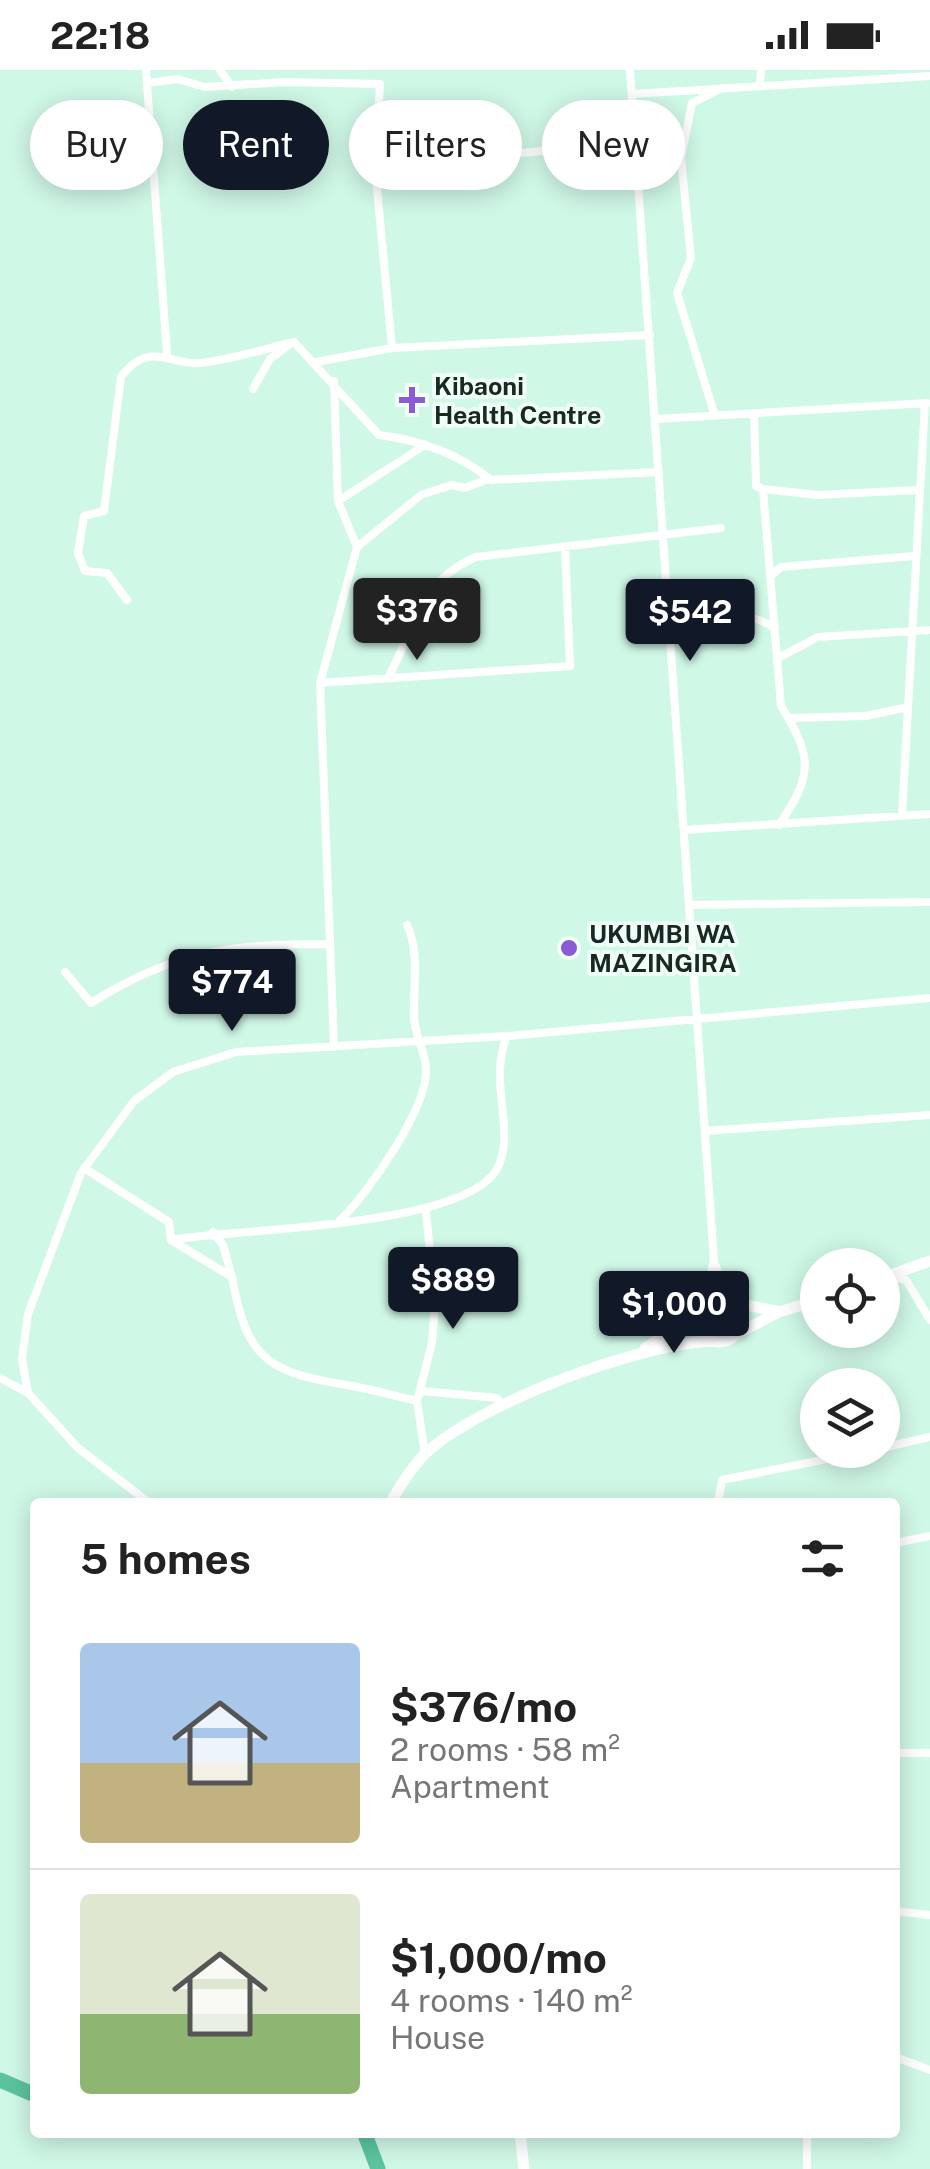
<!DOCTYPE html>
<html lang="en">
<head>
<meta charset="utf-8">
<style>
	:root { --surface:#fff; --page:#f2f2f2; --text:#222; --muted:#767676; --line:#e0e0e0; --accent:#111827 }
	body { margin:0; font-family:"Public Sans",sans-serif; background:var(--page); color:var(--text); height:100vh; display:flex; flex-direction:column; font-size:38px; white-space:nowrap }
	* { box-sizing:border-box; margin:0 }
	p { font-size:32px; color:var(--muted) }
	.icon { flex:none; width:55px; height:55px; fill:none; stroke:currentColor; stroke-width:2; stroke-linecap:round; stroke-linejoin:round }
	.map { position:relative; flex:1; overflow:hidden }
	.panel { position:absolute; left:30px; top:1428px; width:870px; height:640px; display:flex; flex-direction:column; background:var(--surface); border-radius:10px; box-shadow:0 5px 25px #0003 }
	.panel>* { flex:none }
	.banner { position:absolute; left:30px; top:30px; width:870px; height:90px; display:flex; gap:20px }
	.tools { position:absolute; left:800px; top:1178px; display:grid; gap:20px }
	.tools a { display:grid; place-items:center; width:100px; height:100px; border-radius:50%; background:var(--surface); box-shadow:0 5px 25px #0003; font-size:50px }
	.price { position:absolute; translate:-50% -85px; padding:0 22px; border-radius:10px; background:var(--accent); color:#fff; font-size:32px; line-height:65px; filter:drop-shadow(0 2px 5px #0008) }
	.price::after { content:''; position:absolute; left:50%; top:60px; width:30px; height:22px; margin-left:-15px; background:inherit; clip-path:polygon(0 0,100% 0,50% 100%) }
	.price.active { background:#222; color:#fff }
	ul { padding:0; list-style:none }
	li { display:flex; align-items:center; gap:30px; height:250px; padding:0 50px }
	li+li { border-top:2px solid var(--line) }
	li span { display:grid; place-items:center; flex:none; width:280px; height:200px; border-radius:10px; color:#555 }
	li>.icon { margin-inline-start:auto }
	span .icon { width:120px; height:120px; fill:#fffc; stroke-width:1 }
	li b { font-size:42px }
	h2 { display:flex; justify-content:space-between; align-items:center; height:120px; padding:0 50px; font-size:42px }
	.pill { padding:0 35px; border-radius:45px; background:var(--surface); box-shadow:0 5px 25px #0003; font-size:35px; line-height:90px }
	.pill.active { background:var(--accent); color:#fff }
	.status { display:flex; justify-content:space-between; align-items:center; height:70px; padding:0 50px; background:var(--surface); direction:ltr }
	.status svg { height:28px; fill:currentColor }
	.map>svg:first-child { display:block }
	.lines { fill:none; stroke-linecap:round; stroke-linejoin:round }
	.river { stroke:#5cc39f; stroke-width:15 }
	.minor { stroke:#fff; stroke-width:8 }
	.secondary { stroke:#fff; stroke-width:11 }
	.poi-dot { fill:#8a5bd4; stroke:#effff8; stroke-width:4 }
	.labels { text-anchor:middle; stroke-width:8; stroke-linejoin:round; paint-order:stroke }
	.poi-label { font-size:25px; font-weight:bold; fill:#192822; stroke:#effff8; text-anchor:start }
</style>
</head>
<body>
<div class="status"><b>22:18</b><svg viewBox="0 0 49 12"><path d="M0 12V9h3v3zM5 12V6h3v6zM10 12V3h3v9zM15 12V0h3v12zM26 1h20v11H26zM47 4h2v5h-2z"/></svg></div>
<div class="map">
<svg width="930" height="2099" viewBox="0 0 930 2099">
	<rect width="100%" height="100%" fill="#d0f8e7"/>
	<g class="lines">
		<!-- river -->
		<path class="river" d="M0,2010l35,15
			M364,2062l14,37"/>
		<!-- minor -->
		<path class="minor" d="M146,0l21,284
			M220,0l12,17
			M630,0l84,1191 -13,47
			M148,13l29,-4 28,8 80,-5 95,2 -5,83
			M760,16l1,-16
			M632,24l298,-18
			M392,278l-17,-181 260,-25
			M316,292l76,-14 258,-13
			M334,311l4,120 19,46 -37,136 14,364
			M253,319l17,-30 20,-15
			M754,343l2,73 7,3 18,217c32,51 32,69 -2,119
			M715,346l-38,-123 14,-35 -10,-100 11,-55 30,-15
			M657,349l270,-16
			M763,419l55,6 100,-5
			M338,431l87,-56
			M357,477l64,-52 30,-10 14,3 23,-9
			M772,505l9,-8 133,-11
			M127,530l-20,-27 -22,-2 -7,-18 6,-37 20,-5 17,-134c28,-38 50,-11 79,-14 31,-3 64,-14 94,-21l85,93c40,5 80,19 112,45l168,-8
			M669,563c11,-1 24,-1 35,-4 34,-7 36,-22 71,-1
			M778,588l40,-21 112,-7
			M388,608c28,-52 30,-96 88,-121l245,-29
			M320,613l250,-17 -5,-119
			M789,648l77,-2 42,-9
			M902,745l23,-412
			M684,760l246,-16
			M689,835l241,-3
			M65,902l26,31c84,-53 140,-59 238,-59
			M705,1061l225,-16
			M84,1098l85,54 2,18 61,37c14,77 32,95 109,107 25,4 51,11 76,17
			M340,1150c28,-26 89,-114 86,-152 -1,-18 -12,-33 -12,-52 -1,-30 6,-64 -7,-91
			M213,1162l10,13 9,32
			M171,1170c68,-12 302,-12 328,-75 16,-39 -11,-84 8,-129
			M716,1196l12,34
			M893,1207l13,3 24,40
			M0,1308l28,15 50,55 70,54
			M422,1321l75,7 5,7
			M28,1323l-6,-34 6,-45 53,-141 53,-72 39,-29 63,-20 271,-16 423,-38
			M882,1378l48,-11
			M425,1384l-8,-53 15,-58 3,-39 -9,-93
			M718,1432l4,-22 150,-30
			M895,1473l35,-7
			M895,1683h35
			M895,1841l35,4
			M895,1987l35,13
			M807,2062v37"/>
		<!-- secondary -->
		<path class="secondary" d="M882,1208l48,-17
			M697 1250a22 22 0 1 1 44 0a22 22 0 1 1-44 0Z
			M731,1232l45,9
			M737,1264l42,-22 39,-12
			M645,1278l54,-36
			M391,1432c9,-16 22,-37 36,-50 56,-50 211,-108 286,-111
			M520,2062l4,37"/>
	</g>
	<!-- markers -->
	<g class="poi-dot">
		<path d="M407 315h10v10h10v10h-10v10h-10v-10h-10v-10h10z"/>
		<circle cx="569" cy="878" r="10"/>
	</g>
	<g class="labels">
		<!-- poi labels -->
		<g class="poi-label">
			<text x="434" y="325">Kibaoni<tspan x="434" dy="29">Health Centre</tspan></text>
			<text x="589" y="873">UKUMBI WA<tspan x="589" dy="29">MAZINGIRA</tspan></text>
		</g>
	</g>
</svg>
<div class="tools">
<a><svg class="icon" aria-label="locate" viewBox="0 0 24 24"><circle cx="12" cy="12" r="6"/><path d="M12 2v4M12 18v4M2 12h4M18 12h4"/></svg></a>
<a><svg class="icon" aria-label="layers" viewBox="0 0 24 24"><path d="M12 4l9 5-9 5-9-5zM3 14l9 5 9-5"/></svg></a>
</div>
<b class="price active" style="left:417px;top:593px">$376</b>
<b class="price" style="left:690px;top:594px">$542</b>
<b class="price" style="left:232px;top:964px">$774</b>
<b class="price" style="left:453px;top:1262px">$889</b>
<b class="price" style="left:674px;top:1286px">$1,000</b>
<div class="banner">
<a class="pill">Buy</a>
<a class="pill active">Rent</a>
<a class="pill">Filters</a>
<a class="pill">New</a>
</div>
<section class="panel">
<h2>5 homes<svg class="icon" aria-label="filters" viewBox="0 0 24 24"><path d="M4 7h16M4 17h16"/><circle cx="9" cy="7" r="2"/><circle cx="15" cy="17" r="2"/></svg></h2>
<ul>
<li><span style="background:linear-gradient(#a9c7e8 60%,#c2b280 0)"><svg class="icon" aria-label="home" viewBox="0 0 24 24"><path d="M3 11l9-7 9 7M6 9v11h12V9"/></svg></span><div><b>$376/mo</b><p>2 rooms · 58 m²</p><p>Apartment</p></div></li>
<li><span style="background:linear-gradient(#dfe7d0 60%,#8fb573 0)"><svg class="icon" aria-label="home" viewBox="0 0 24 24"><path d="M3 11l9-7 9 7M6 9v11h12V9"/></svg></span><div><b>$1,000/mo</b><p>4 rooms · 140 m²</p><p>House</p></div></li>
</ul>
</section>
</div>
</body>
</html>
